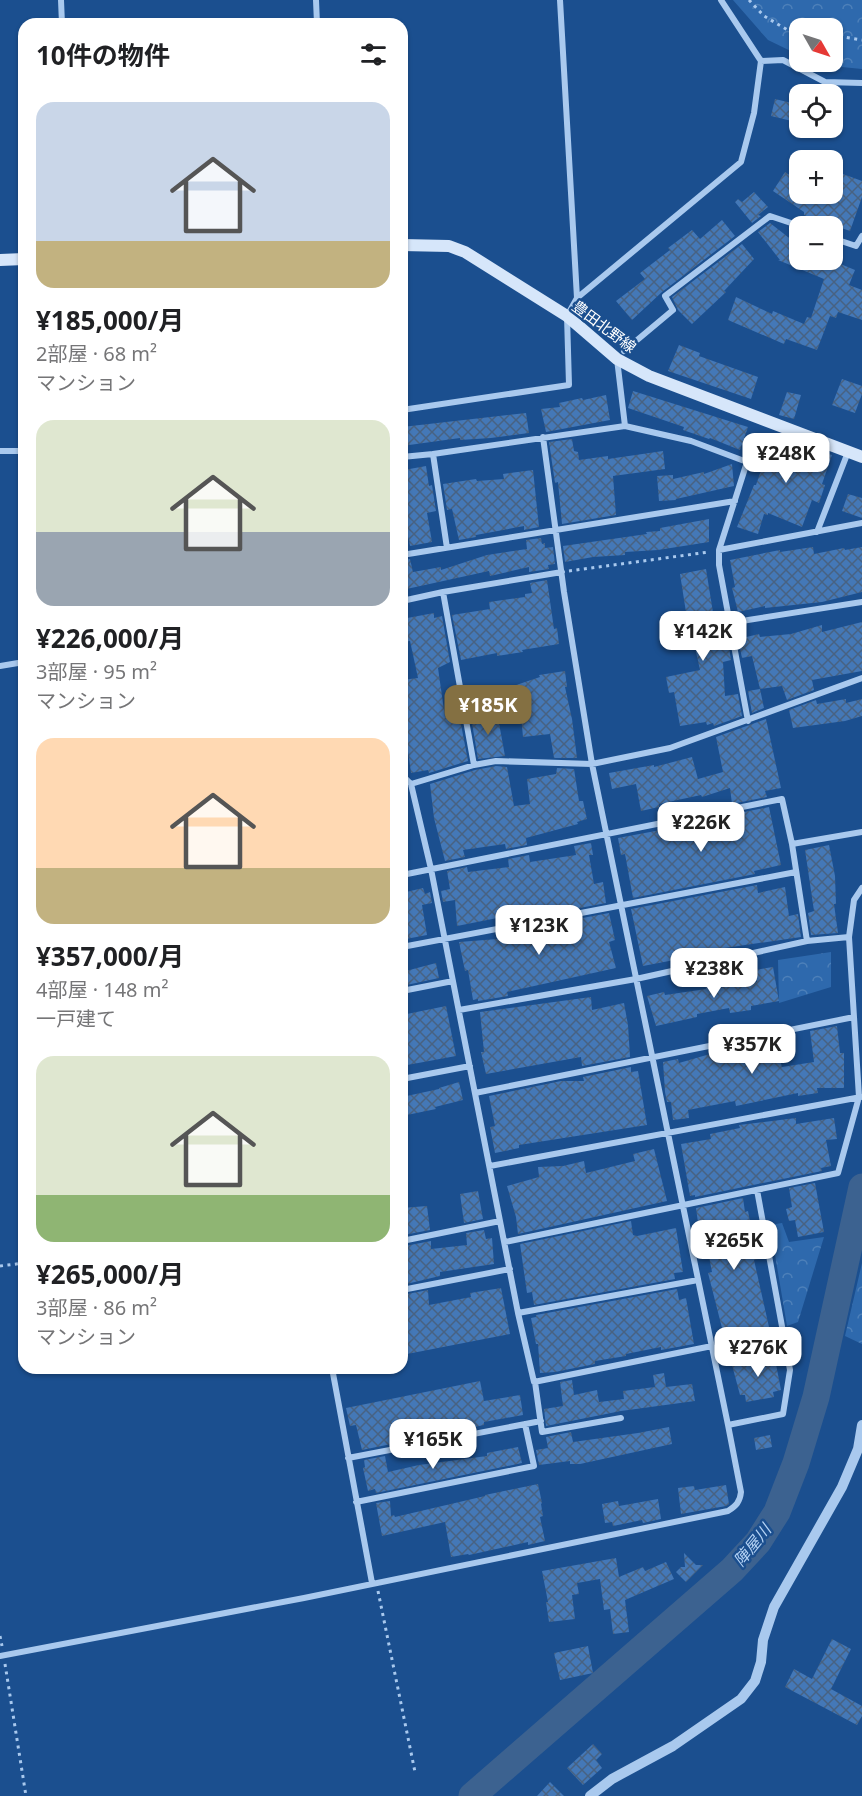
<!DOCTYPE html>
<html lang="ja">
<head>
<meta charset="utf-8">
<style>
	:root { --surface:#fff; --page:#f2f2f2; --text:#202124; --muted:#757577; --accent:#847042 }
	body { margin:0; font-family:"Noto Sans","Noto Sans JP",sans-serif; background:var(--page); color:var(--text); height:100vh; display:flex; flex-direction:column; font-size:22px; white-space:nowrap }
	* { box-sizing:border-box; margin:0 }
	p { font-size:20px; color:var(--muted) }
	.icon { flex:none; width:33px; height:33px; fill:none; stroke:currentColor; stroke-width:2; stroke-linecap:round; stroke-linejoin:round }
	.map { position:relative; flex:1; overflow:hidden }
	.sheet { position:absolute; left:18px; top:18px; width:390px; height:1356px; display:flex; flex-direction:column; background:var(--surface); border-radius:18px; box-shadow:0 2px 4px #0004 }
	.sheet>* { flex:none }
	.needle { width:39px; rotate:129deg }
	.tools { position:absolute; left:789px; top:18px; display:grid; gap:12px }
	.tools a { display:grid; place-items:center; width:54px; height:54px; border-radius:12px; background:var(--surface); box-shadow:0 2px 4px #0004; font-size:30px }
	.price { position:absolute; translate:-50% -51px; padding:0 14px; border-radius:12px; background:#fff; color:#222; font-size:20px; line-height:39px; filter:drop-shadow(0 2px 3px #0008) }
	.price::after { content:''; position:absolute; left:50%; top:36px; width:18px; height:14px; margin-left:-9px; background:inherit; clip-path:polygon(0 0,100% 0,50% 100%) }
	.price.current { background:var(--accent); color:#fff }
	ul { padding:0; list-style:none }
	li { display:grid; align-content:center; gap:12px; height:318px; padding:0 18px }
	li span { display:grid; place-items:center; height:186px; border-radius:18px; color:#555 }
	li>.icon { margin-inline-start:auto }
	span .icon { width:108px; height:108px; fill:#fffc; stroke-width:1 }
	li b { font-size:26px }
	h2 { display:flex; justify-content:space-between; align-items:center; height:72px; padding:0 18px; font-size:26px }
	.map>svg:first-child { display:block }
	.park { fill:url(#park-crowns) }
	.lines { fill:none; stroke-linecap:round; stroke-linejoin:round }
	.river { stroke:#3c6290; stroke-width:27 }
	.building { fill:url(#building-cross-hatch) }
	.path { stroke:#a9c9ee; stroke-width:3; stroke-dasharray:3 4.5; stroke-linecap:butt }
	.minor { stroke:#a9c9ee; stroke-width:6 }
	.tertiary { stroke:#a9c9ee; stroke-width:10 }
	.secondary { stroke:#d6e6fa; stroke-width:12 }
	.labels { text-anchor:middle; stroke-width:5; stroke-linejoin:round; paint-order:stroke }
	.street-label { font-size:15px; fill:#fff; stroke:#1b4f8f }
	.water-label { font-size:16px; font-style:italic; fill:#b5d3f5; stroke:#1b4f8f }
</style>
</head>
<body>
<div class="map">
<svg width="862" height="1796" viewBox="0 0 862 1796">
	<defs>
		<pattern id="park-crowns" width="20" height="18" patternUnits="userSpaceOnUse" patternTransform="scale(1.5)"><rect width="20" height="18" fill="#2e69ad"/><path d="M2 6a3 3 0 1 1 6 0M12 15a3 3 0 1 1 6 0" fill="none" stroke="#4d80b9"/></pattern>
		<pattern id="building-cross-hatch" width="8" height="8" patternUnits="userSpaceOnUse" patternTransform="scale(1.5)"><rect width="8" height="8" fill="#4478b7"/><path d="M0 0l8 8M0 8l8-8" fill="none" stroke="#486282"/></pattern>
	</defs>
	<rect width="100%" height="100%" fill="#1b4f8f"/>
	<!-- park -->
	<path class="park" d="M733,0h129v69l-40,-4 -8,-3h18v-34h-32l-1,27 -31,-15z
		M831,952v35l-52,16 -1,-43z
		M782,1223l7,19 35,-5 -26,85 -11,4 -17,-101z
		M862,1263v81l-17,-8z"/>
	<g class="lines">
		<!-- river -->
		<path class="river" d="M472,1796l260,-226 26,-28 19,-30 19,-49 20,-66 46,-210"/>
	</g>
	<!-- building -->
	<path class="building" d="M775,99l25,6 -4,17 -25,-6z
		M832,170l30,11v16l-12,34 -46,-16v-3l-31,-21 12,-19 15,10v12h32z
		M754,192l14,15 -10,8 3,1 -9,7 -17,-21 3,-3 4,3z
		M722,220l13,16 -73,56 -30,28 -16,-19 29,-22 -5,-6 30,-23 -2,-2 24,-18 8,9z
		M770,223l18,14 12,4 -7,19h38l24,10 -6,15 13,5v30l-24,-8 -2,6 -6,-2 -13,34 -31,-11 -2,5 -56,-24 8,-23 36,17 1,-3 31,13 3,-7 4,1 13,-39 -46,-19h2l-22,-28z
		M742,244l12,15 -30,32 2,1 -34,32 -14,-14 -6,-13z
		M679,345l21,8 -1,3 59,21 -7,22 -83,-28z
		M842,379l20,7v8l-7,19 -23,-8z
		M633,391l115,36 -8,23 -30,-12 -1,1 -26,-9 1,-3 -56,-19z
		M787,392l14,3 -7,24 -15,-4z
		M606,395l4,25 -64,12 -5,-23 19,-2 -1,-4 23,-5 1,2z
		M526,413l3,20 -38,5 -31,2v-2l-58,8v-19z
		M773,435l35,14 2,-3 22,9 -10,29 3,1 -6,18 -7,-3 -10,27 -34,-14v2l-4,-1 -6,20 -21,-7 17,-42h2z
		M572,439l2,12 4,1 1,8 29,-4v3l55,-8 2,18 -52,7 3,39 -54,9 -4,-42 -3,1 -6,-41z
		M732,464l2,22 -58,13v1l-17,1 -2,-25 16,-1v4l31,-7v2z
		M426,466l3,20 3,-1 4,26 -9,2 5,29 -22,4 -2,-10 -6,1v-65h3l-1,-2z
		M533,470l6,57 -15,3v-4l-48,9v2l-17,3 -7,-31 -5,1 -4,-26 33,-5 1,2 27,-2 -1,-5z
		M848,494l14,4v20l-20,-7z
		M709,519v23l-51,8 -33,2v3l-32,2 -28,5 -2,-16 84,-12 -1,-2 14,-1v-3z
		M541,538l1,6 3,-1v5l8,-1 2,17 -7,1 1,4 -20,3v-5l-39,9 -1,-5 -87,19v-30l8,-1 3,13 28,-5v3l46,-15 40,-6 -1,-9z
		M813,547l1,7 30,-6 1,2 17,-3v45l-40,10 -57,6v-2l-27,6 -6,-24 3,-1 -5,-27 50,-10v2z
		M706,569l10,62 4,12 8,-2 3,19 -8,2 2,34 13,-2 4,22 -28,10 -1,-3 -6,2 -1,-3 -26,4 -6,-34 -5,1 -3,-16 34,-7 -10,-45h-2l-8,-51z
		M547,580l7,49 3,-1 2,16 -37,6 1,2 -26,4v-3l-36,7 -9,-45 38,-6 -1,-7 36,-5v-3l7,-1 -2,-10z
		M434,613v5l8,-2 8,46 -12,6 7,49 6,-1 1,4 8,-1 8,42 -39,12 -1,-3 -17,3 -5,-36h-4v-57l16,-2 -8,-37 -8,1v-23z
		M862,622v49l-50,9 2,10 -27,10 -5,-14 -22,3 -8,-33 -10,2 -4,-19 21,-5 1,3 31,-3 31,-9v7z
		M565,671l2,16h-2l7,32 5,39h-23l-4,-24 -27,3 -3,-32 -15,3 -4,-18 39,-13 -1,-2z
		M760,689l4,19 -12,5 -4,-22z
		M846,699v4l16,-4v17l-17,5 -52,7 -4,-18 27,-10 1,4z
		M497,712l8,44 -27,3 -7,-42z
		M766,719l15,69 -16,3 2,6 -35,7 -2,-16 -28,9 -1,-2 -42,9v3l-18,4 -5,-27 -24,5 -3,-16 45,-8v2l38,-10 6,22 25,-7 -7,-35z
		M496,766l11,1 7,39 16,-2 -3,-25 29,-5 1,-6 17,1 5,32h4l4,18 -10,3 1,2 -52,14 1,7 -21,4 -1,-5 -42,6 2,7 -20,4 -11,-43 -4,-34 45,-14z
		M769,807l12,58 -27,6 1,3 -122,24 -8,-44 -4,1 -3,-17 107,-20v-2l9,-2z
		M591,843l2,12h-4l5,29 9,-2 3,21 -84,16v-6l-65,13 -2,-26 -12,2 -2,-11 9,-2 -3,-18 20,-4 1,5 41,-5 -1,-8 21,-4 1,7 46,-7 -2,-9z
		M829,845l6,31 1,28h-2l4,29 -27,2 -3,-22 6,-2 -9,-61z
		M757,885l1,8 27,-6 4,29 9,-2 3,23 -90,13v3l-68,13 -12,-57z
		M423,888l2,6 5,-2 2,11 -10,2 5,30 -21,4 -4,-22 6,-1 -2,-9 -2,1 -2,-15z
		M609,913l6,27 -6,2 7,26 -109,24 1,4 -30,5v-2l-5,1 -5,-30 -3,1 -6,-29 65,-5v-8z
		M436,963l3,15 -37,8v-14z
		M773,967l6,34 -28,5v4l-21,3 -1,-5 -32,6v3l-41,9 -9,-30 17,-4 1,3 41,-6 -2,-9 12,-3 2,11 39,-6 -2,-12z
		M591,997l1,13 32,-7 4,22 2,32 -48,9 -1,-9 -95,17 -5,-22h3l-4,-40z
		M446,1006l10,50 -54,10v-51z
		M837,1026l3,27h4v35h-27l1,5 -20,3v-3l-62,13 -1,-5 -47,9 1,8 -16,2 -2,-18h-4l-2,-10 -2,-30 15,-3 1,4 31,-9 1,3 42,-9 -1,-4 22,-6 8,29 32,-5 -4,-31z
		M631,1067v5l7,-1 9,54 -128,20v3l-24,5 -5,-26 5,-1 -6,-30 72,-15h23l-1,-4z
		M459,1082l4,18 -28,7 1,2 -34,7v-19l37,-8v-1z
		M796,1118v6l38,-6 3,21 -11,1 5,26 -10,2 1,3 -127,26v-2l-5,1 -9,-52 30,-5 -1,-5 30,-6 -1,-3z
		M654,1149l13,52 -149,33 -2,-17 -9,-31 32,-9 -1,-10 25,-1 21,-5 2,12 49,-12 -2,-7z
		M815,1183l9,49 -26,5 -3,-17 -6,1 -3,-12 6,-2 -3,-19z
		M478,1191l5,28 -19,4 -4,-29z
		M743,1198l2,14 3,-1 6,32 2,-1 2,17 -4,1 17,76 -52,8 -2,-11 6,-1 -15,-59 4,-1 -7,-36 -5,1 -4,-29z
		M427,1206l3,24 -26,5 -2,-27z
		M631,1221l2,14 4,1 39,-8 7,44 -9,1 1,6 -141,26 -2,-13 -5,1 -7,-49z
		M484,1230l2,9 6,-1 2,26 -54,8v4l-38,9v-29l4,-1 -1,-9 26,-5v8l36,-4 -1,-12z
		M501,1288l9,46 -108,21v-60l26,-5 1,15 42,-8 -1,-4z
		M677,1289l2,11 7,-2 8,46 -33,6v-3l-35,7v2l-31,5v3l-40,8 -15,1 -2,-29h-2l-5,-26 5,-1v-2z
		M774,1354l7,36 -8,2 1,5 -28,5 -1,-7h-5l-8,-30z
		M664,1373l2,14 26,-3 3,17 -74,10 -75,15 -2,-17 19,-3 -3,-24 12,-2 2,15 23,-5 2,12 25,-3 -1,-8 32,-4 -2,-12z
		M480,1381l4,20 36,-6 3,20 -39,7v3l-122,25 -6,-25 -6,1 -4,-18z
		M669,1427l3,17 -92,20h-10v-3l-31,4 -3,-15 12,-2 -2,-11 25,-5 2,10 65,-9z
		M770,1435l2,12 -16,3 -2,-12z
		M518,1447l4,16 -146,30 -1,-4 -7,2 -5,-23 2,-1 -1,-7 21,-4 3,16 31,-7 68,-9v-3z
		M538,1484l4,19 -1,1 2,12 -3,1 5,24 -17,4v-3l-59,13 -1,-1 -17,3 -6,-35 -63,14 -6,-33 14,-2 1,15 3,-1 1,2 90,-21v-1z
		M726,1485l3,19 -3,2 -45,8 -3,-26 16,-2 1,4z
		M658,1499l3,20 -18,4 -1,-3 -29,6 -1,-4 -7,1 -3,-19 16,-3 1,5z
		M684,1553l12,12h7l-17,17 -10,-10 5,-5h4z
		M616,1558l3,19 24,-10 2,4 21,-9 8,17 -49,21 4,32 -16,2 -3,-25 -6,1 -4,-31 -23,4 2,11 -7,1 3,24 -26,3 -3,-20h2l-6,-31z
		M832,1639l19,10 -20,40 31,17v10l-5,9 -72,-38 9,-18 18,10z
		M588,1646l5,27 -33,7 -6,-27z
		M593,1744l9,10 -6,6 6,8 -19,17 -16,-17z
		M550,1782l14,14h-27z"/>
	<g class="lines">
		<!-- path -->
		<path class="path" d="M749,0l15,16 32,19h4
			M832,35l30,5
			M569,571l140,-19
			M0,1266l24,-3
			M378,1591l37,181
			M0,1636l2,10
			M5,1664l21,132"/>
		<!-- minor -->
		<path class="minor" d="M61,0l1,24
			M316,0l1,24
			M560,0l17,298
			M761,61l22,-1 42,22 37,1
			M832,238l24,8 6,-10
			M624,351l49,-41 -8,-14 105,-80 30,10
			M617,359l8,67
			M402,410l167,-25 -2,-69 10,-18 164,-136 13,-49 7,-52 -40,-61
			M0,451h24
			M433,454l14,94
			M402,457l31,-3 192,-28 66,15 56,21 -28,88v15l29,156
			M817,532l31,-80
			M719,550l143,-27
			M402,555l333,-54
			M443,592l31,173
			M402,601l41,-9 119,-20
			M729,623l133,-21
			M0,666l24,-4
			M402,775l9,9 20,85 87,444 16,69 178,-36
			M411,784l63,-19 22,-4 96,3 78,-16 192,-70
			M792,844l15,97
			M402,875l380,-76 10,45 70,-12
			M402,947l394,-75
			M402,991l51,-10
			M459,1010l177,-31 171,-38 42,-4
			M402,1079l68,-13
			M475,1093l379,-76
			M490,1166l371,-69
			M402,1241l98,-20
			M505,1242l333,-69 21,-76 -10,-160 5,-37 8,-12
			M402,1290l108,-21
			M518,1313l180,-33
			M332,1368l40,215
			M535,1382l7,50 79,-14
			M728,1425l55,-11 7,-44 -33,-180
			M348,1458l193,-37
			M356,1502l178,-36 -9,-42
			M0,1656l304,-58 424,-87c8,-5 12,-9 13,-19l-13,-67 -136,-661 -28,-172 -21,-155"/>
		<!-- tertiary -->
		<path class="tertiary" d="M590,1796l22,-17 61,-33 68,-47 14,-18 6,-19 2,-22 11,-33 68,-120 16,-38 4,-24"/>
		<!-- secondary -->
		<path class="secondary" d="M402,245l47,1 16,6 102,64 50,43 32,17 213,81
			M0,260l24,-1"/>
	</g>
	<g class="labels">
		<!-- street labels -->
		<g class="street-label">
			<text transform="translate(604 327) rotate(37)" y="5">豊田北野線</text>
		</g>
		<!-- water labels -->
		<g class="water-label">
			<text transform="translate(752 1545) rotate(-51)" y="6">陣屋川</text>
		</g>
	</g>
</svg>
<div class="tools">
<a><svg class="needle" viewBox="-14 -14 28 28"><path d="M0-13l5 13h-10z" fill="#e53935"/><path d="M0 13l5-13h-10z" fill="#757577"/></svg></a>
<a><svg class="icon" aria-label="locate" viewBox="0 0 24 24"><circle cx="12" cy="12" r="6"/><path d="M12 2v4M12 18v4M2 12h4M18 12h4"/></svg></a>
<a>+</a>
<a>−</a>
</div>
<b class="price" style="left:786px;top:484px">¥248K</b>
<b class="price" style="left:703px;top:662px">¥142K</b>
<b class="price current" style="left:488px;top:736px">¥185K</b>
<b class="price" style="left:701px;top:853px">¥226K</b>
<b class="price" style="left:539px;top:956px">¥123K</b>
<b class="price" style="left:714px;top:999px">¥238K</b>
<b class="price" style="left:752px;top:1075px">¥357K</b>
<b class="price" style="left:734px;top:1271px">¥265K</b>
<b class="price" style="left:758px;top:1378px">¥276K</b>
<b class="price" style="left:433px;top:1470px">¥165K</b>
<section class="sheet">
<h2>10件の物件<svg class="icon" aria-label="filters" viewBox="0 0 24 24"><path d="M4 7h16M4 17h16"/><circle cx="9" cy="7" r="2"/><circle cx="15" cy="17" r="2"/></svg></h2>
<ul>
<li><span style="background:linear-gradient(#c9d6e8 75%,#c2b280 0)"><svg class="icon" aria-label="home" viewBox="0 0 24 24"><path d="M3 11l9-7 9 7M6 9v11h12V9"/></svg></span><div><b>¥185,000/月</b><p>2部屋 · 68 m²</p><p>マンション</p></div></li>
<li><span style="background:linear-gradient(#dfe7d0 60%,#9aa5b1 0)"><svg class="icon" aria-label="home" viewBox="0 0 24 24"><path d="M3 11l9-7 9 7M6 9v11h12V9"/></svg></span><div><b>¥226,000/月</b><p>3部屋 · 95 m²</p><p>マンション</p></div></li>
<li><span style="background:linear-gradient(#ffd9b3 70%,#c2b280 0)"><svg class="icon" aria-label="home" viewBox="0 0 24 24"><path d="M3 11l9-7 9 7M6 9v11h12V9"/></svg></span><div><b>¥357,000/月</b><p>4部屋 · 148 m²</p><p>一戸建て</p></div></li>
<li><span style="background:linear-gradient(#dfe7d0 75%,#8fb573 0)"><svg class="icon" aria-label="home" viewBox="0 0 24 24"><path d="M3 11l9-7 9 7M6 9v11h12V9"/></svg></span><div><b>¥265,000/月</b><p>3部屋 · 86 m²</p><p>マンション</p></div></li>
</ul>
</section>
</div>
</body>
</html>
